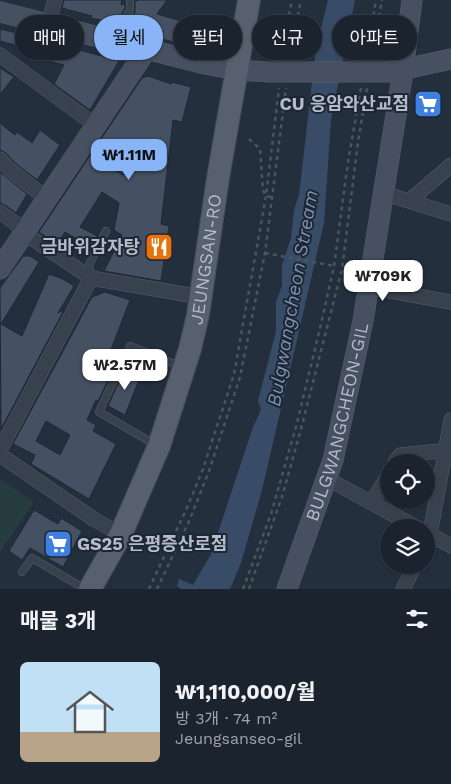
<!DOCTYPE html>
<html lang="ko">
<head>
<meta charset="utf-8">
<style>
	:root { --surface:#1b232e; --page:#282f3a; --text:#f1f3f6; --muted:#a0a4aa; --line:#39404a; --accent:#8ab4f8 }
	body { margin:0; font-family:"Work Sans","Noto Sans KR",sans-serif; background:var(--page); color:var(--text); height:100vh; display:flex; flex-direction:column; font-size:19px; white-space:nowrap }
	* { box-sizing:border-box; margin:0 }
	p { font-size:16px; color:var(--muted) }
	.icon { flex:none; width:28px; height:28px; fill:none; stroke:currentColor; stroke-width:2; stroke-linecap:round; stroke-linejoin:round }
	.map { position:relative; height:589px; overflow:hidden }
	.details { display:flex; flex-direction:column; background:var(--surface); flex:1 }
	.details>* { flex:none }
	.guide { position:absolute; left:15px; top:15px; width:421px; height:45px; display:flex; gap:10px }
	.fabs { position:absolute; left:380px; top:454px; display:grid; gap:10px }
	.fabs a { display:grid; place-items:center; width:55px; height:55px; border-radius:50%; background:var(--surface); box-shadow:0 1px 4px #0004,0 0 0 1px var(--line); font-size:25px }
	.price { position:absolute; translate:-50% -42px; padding:0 11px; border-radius:10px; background:#fff; color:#222; font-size:16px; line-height:32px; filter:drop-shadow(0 1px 2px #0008) }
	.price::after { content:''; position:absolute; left:50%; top:30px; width:15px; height:11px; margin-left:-8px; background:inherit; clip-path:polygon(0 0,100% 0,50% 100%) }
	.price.on { background:var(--accent); color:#111 }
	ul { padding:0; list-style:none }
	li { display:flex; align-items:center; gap:15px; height:125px; padding:0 20px }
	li+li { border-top:1px solid var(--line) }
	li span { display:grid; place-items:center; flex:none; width:140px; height:100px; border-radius:8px; color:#555 }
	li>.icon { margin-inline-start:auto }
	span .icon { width:60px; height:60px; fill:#fffc; stroke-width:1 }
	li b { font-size:21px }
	h2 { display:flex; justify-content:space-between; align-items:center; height:60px; padding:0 20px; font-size:21px }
	.pill { padding:0 18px; border-radius:22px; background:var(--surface); box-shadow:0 1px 4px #0004,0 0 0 1px var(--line); font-size:18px; line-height:45px }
	.pill.on { background:var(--accent); color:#111 }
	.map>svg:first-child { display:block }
	.green { fill:#263c3f }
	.water { fill:#394c67 }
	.building { fill:#455162; stroke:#1f2835; fill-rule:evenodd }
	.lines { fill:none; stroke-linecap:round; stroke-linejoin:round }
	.lane-casing { stroke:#565f6c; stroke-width:8 }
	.street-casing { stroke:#565f6c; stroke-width:15 }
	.secondary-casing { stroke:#565f6c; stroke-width:21 }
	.primary-casing { stroke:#414a57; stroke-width:24 }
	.path { stroke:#44595c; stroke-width:2.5; stroke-dasharray:4 4; stroke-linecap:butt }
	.lane { stroke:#38414e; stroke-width:7 }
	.street { stroke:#38414e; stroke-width:14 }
	.secondary { stroke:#465061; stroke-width:20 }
	.primary { stroke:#56606e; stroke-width:22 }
	.secondary-bridge-casing { stroke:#565f6c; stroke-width:21; stroke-linecap:butt }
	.secondary-bridge { stroke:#465061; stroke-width:20 }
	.labels { text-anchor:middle; stroke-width:4; stroke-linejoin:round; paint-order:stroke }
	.poi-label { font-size:18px; font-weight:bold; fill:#b4bcc9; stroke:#1d2633; text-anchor:end }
	.street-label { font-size:18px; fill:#b4bcc9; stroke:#1d2633 }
	.water-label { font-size:19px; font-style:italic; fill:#7c92b1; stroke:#1d2633 }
</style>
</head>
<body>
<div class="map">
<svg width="451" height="589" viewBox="0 0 451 589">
	<rect width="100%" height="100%" fill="#242f3e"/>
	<!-- green -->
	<path class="green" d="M0,479l34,23 -34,50z"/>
	<!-- water -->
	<path class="water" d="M328,0h27l-24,120 -7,103 -62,267 -21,73 -11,26h-49l-4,-3 2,-7 14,6 18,-31 42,-127 8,-17 -3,-9 18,-70v-29l6,-16v-21l9,-27 3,-28 5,-15 17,-147z"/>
	<!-- building -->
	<path class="building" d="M64,0h58l-1,5 4,-1v4l-10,15 -24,-5 1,-2 -30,-8z
		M139,0h28l-10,14 31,9 2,-8 23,6 -5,22 -6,6 -29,-7 -48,-14 10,-16v-11z
		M0,29l81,19 -1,2 39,11 -29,49 -36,-26 10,-19 -20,-5 1,-7 -45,-12z
		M0,68l14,9 -14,17z
		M148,76l23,8 1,-2 19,5 -9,35 -9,-2 -12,104 8,2 -8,55 -57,-10 18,-36 -8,-5 5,-27 -17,-11 -22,35 17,9 -5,12 -27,-16 -8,12 -18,-12 52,-78 30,20 3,1 4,-2 1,-3 -2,-4 -30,-21 45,-67z
		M0,123l15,12 2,-3 15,11 8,-13 20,15 -23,35 -22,-17 -9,-10 -6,-3z
		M0,172l27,22 -11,19 -11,-8 -5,-2z
		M23,256h7l9,6 -38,62 21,12 27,-62 14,5 11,7 -16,27 6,-3 -63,119 -1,-141z
		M105,292l25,8 -23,60 9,4 -18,37 -2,-1 -9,20 9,5 -3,6 23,13 -27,55 -58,-35 4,-9 -22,-11 79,-147zM46,421l24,14 -10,20 -24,-14z
		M125,368l16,7 -16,40 -17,-9z
		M34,510l24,14 3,-6 21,13 -19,36 -33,-19 -8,12 -13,-9z"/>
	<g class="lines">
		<defs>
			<path id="lane" d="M111,39l19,-29v-10
				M85,144l39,26
				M91,276l-2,-11 17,-34
				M156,445l-57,-33 31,-66 52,21
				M22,572l10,-14 53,31"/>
			<path id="street" d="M48,24l7,-24
				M0,55l95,70
				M0,159l9,10 38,30
				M383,193l68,21
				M409,201l42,-36
				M0,212l15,11 9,10 67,45 110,19
				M368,287l83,15
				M0,450l91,-172
				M0,455l95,65 26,14
				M395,462l5,-7 40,-4 10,7
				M326,478l92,50
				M372,502l17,-28
				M426,532l25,14
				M426,542l4,-8 21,-114
				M403,589l12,-24"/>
			<g id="secondary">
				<path d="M0,12l205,52 32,6 32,2"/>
				<path d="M391,72l60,-13"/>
				<path d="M0,269l147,-220"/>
				<path id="s1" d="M287,589l46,-129 30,-139 40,-250 9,-71"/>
			</g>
			<g id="primary">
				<path id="s2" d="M90,589l31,-55 38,-88 31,-97 8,-34 20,-137 31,-178"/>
			</g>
		</defs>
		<!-- lane casing -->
		<use href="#lane" class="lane-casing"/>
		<!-- street casing -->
		<use href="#street" class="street-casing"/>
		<!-- secondary casing -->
		<use href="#secondary" class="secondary-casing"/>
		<!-- primary casing -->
		<use href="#primary" class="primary-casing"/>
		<!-- path -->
		<path class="path" d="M283,55l4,-30 5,-25
			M290,55l11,-55
			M367,55l9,-55
			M372,56l10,-56
			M249,139l11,10 3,41 3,6 5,1
			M265,253l69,13
			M149,589l37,-79 17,-41 31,-95 32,-178 13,-108
			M157,589l33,-70 19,-48 31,-94 25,-124 21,-165
			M243,589l28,-75 26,-91 24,-99 13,-58 14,-104 13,-74
			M249,589l33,-92 19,-68 41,-160 16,-127 9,-54"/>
		<!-- lane -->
		<use href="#lane" class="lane"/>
		<!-- street -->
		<use href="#street" class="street"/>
		<!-- secondary -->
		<use href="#secondary" class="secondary"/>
		<!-- primary -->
		<use href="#primary" class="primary"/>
		<defs>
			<path id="secondary-bridge" d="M269,72h122"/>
		</defs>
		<!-- secondary-bridge casing -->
		<use href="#secondary-bridge" class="secondary-bridge-casing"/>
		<!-- secondary-bridge -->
		<use href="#secondary-bridge" class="secondary-bridge"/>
	</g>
	<!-- icons -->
	<defs>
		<symbol id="supermarket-square" viewBox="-11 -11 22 22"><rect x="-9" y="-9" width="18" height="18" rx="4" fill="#3f7fe0" stroke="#1d2633"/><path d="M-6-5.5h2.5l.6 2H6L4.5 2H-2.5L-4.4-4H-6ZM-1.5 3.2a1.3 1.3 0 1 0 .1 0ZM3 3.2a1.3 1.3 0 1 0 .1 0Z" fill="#fff"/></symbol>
		<symbol id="restaurant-square" viewBox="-11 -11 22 22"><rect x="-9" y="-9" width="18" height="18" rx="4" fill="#e8710a" stroke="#1d2633"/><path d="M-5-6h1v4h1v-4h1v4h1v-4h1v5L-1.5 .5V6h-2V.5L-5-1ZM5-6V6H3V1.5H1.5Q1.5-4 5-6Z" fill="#fff"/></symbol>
	</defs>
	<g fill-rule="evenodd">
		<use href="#supermarket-square" x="412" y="88" width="32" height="32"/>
		<use href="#restaurant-square" x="143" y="231" width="32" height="32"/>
		<use href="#supermarket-square" x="42" y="528" width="32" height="32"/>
	</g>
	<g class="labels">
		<!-- poi labels -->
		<g class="poi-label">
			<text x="409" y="110">CU 응암와산교점</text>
			<text x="140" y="253">금바위감자탕</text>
			<text x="77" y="550" text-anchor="start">GS25 은평증산로점</text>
		</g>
		<!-- street labels -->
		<g class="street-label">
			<text dy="6" stroke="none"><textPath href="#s2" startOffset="352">JEUNGSAN-RO</textPath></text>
			<text dy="6" stroke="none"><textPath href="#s1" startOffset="175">BULGWANGCHEON-GIL</textPath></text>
		</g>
		<!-- water labels -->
		<g class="water-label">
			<text transform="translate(292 298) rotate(-80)" y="7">Bulgwangcheon Stream</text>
		</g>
	</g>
</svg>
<div class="fabs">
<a><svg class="icon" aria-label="locate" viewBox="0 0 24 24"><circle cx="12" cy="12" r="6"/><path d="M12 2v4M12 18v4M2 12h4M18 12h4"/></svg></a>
<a><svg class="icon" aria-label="layers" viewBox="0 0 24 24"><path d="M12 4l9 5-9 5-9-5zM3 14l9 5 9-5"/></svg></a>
</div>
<b class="price on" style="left:129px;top:181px">₩1.11M</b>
<b class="price" style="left:383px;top:302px">₩709K</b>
<b class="price" style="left:125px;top:391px">₩2.57M</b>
<div class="guide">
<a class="pill">매매</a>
<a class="pill on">월세</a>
<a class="pill">필터</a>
<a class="pill">신규</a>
<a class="pill">아파트</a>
</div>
</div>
<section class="details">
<h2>매물 3개<svg class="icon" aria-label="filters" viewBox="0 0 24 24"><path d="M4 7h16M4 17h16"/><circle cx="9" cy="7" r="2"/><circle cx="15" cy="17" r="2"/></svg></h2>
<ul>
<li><span style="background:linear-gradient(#bfe0f5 70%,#b9a48a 0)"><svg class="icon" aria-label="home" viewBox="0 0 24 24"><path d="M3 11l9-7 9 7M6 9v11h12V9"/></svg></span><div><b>₩1,110,000/월</b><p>방 3개 · 74 m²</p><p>Jeungsanseo-gil</p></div></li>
</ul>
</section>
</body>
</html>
